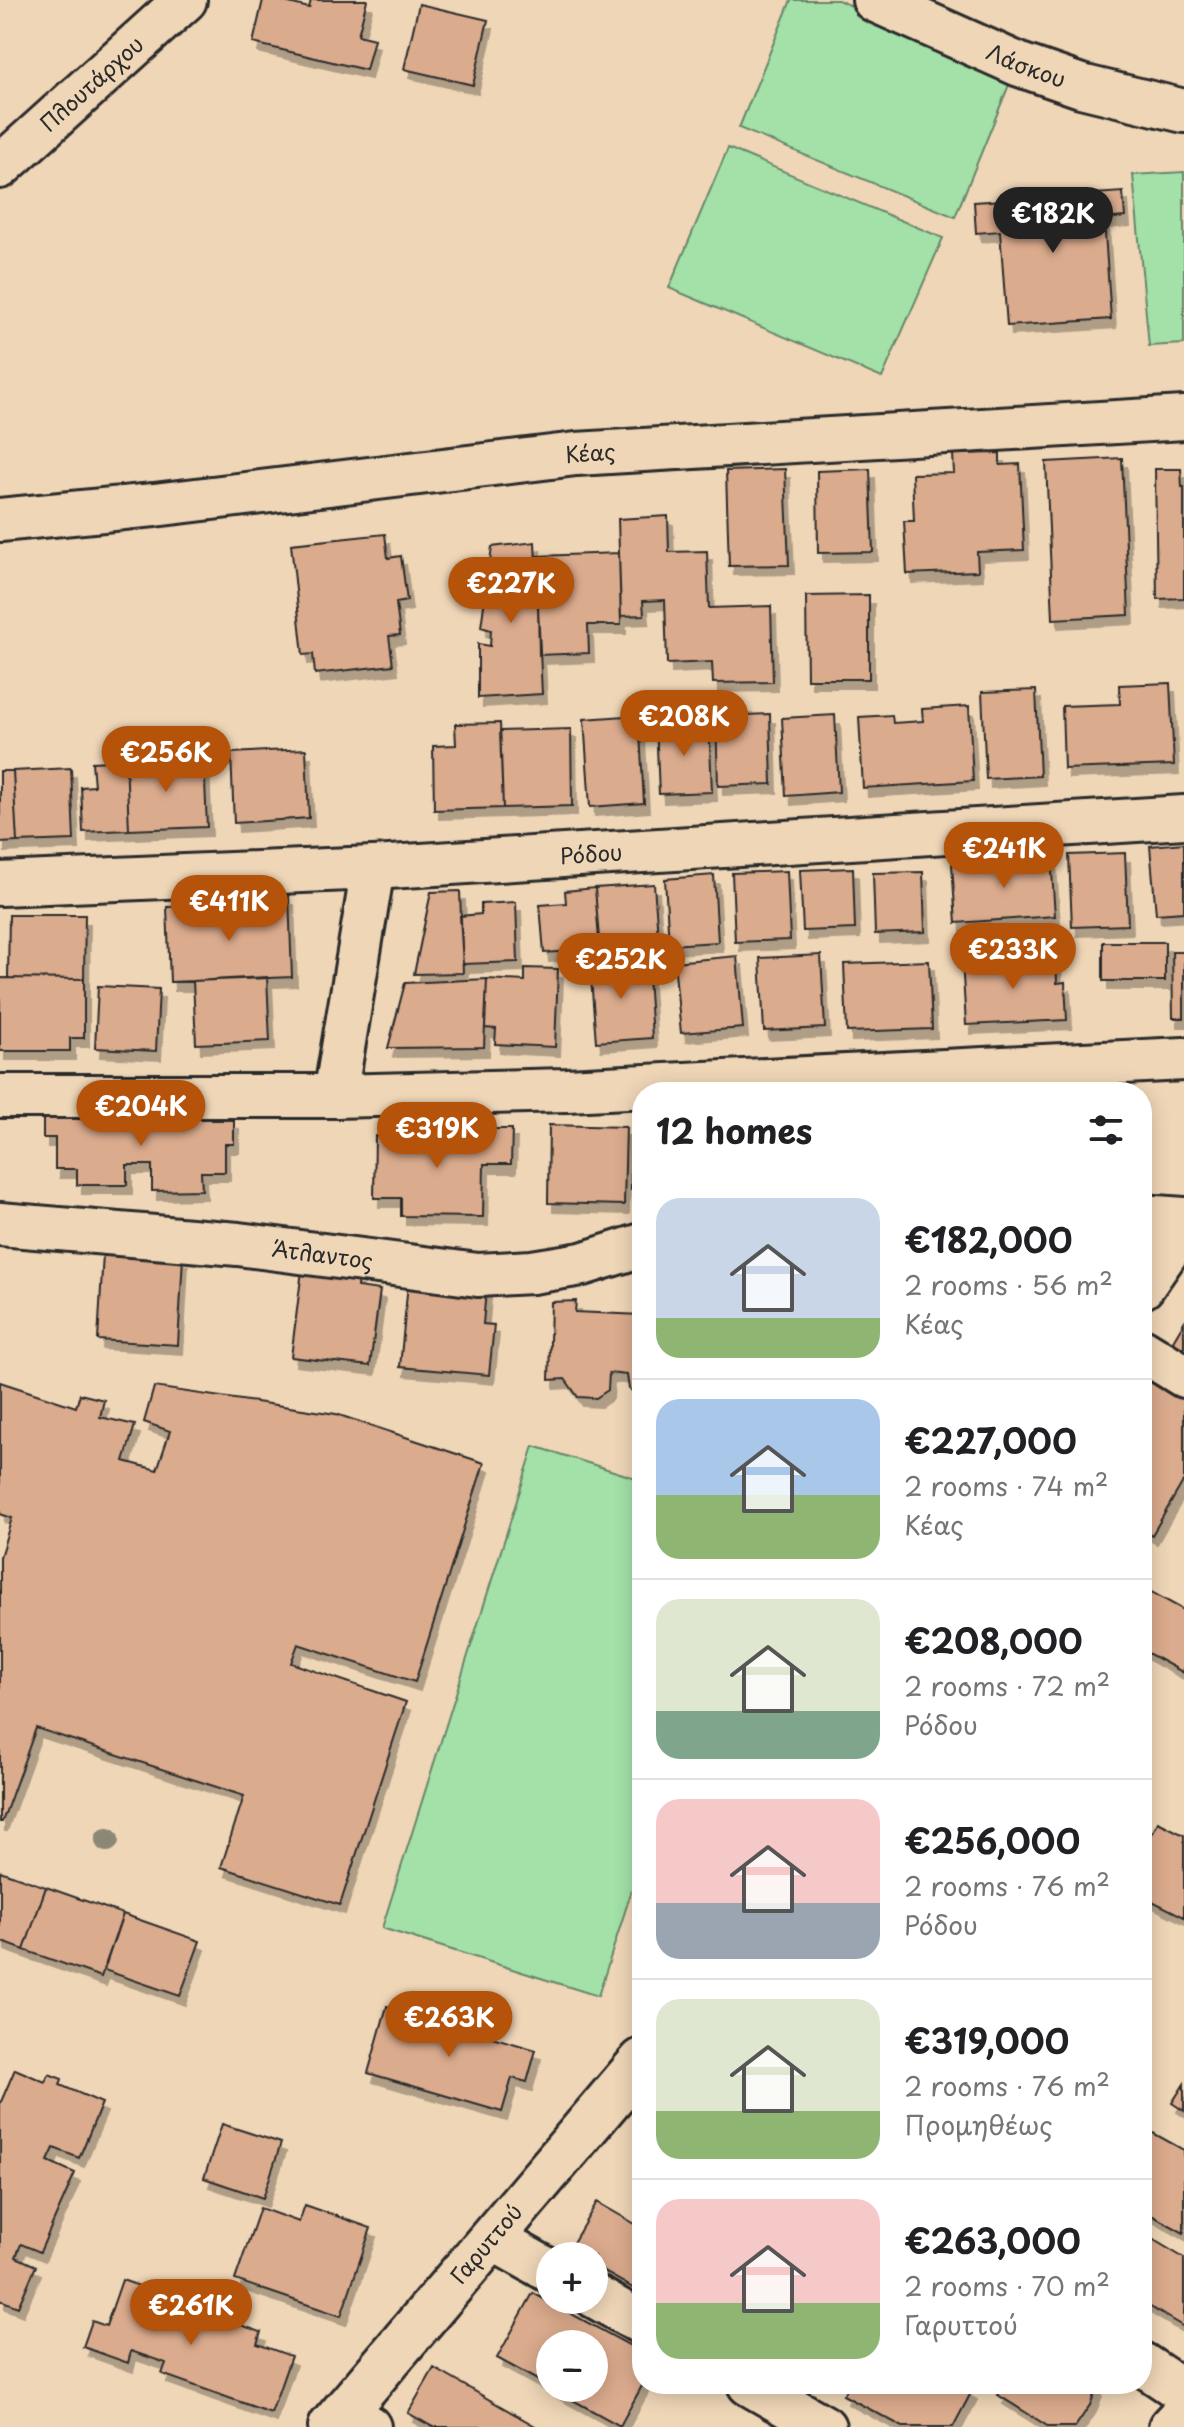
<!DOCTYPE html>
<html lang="en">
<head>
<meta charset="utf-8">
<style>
	:root { --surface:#fff; --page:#f6f6f6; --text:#202124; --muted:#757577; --line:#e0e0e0; --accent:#b45309 }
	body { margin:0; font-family:"Playpen Sans",sans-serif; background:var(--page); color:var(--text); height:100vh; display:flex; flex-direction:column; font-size:30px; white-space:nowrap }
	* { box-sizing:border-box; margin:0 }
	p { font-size:26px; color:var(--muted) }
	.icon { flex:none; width:44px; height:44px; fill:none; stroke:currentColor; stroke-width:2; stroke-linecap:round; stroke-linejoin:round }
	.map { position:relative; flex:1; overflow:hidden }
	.drawer { position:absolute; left:632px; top:1082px; width:520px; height:1312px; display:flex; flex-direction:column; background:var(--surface); border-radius:32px; box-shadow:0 4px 20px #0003 }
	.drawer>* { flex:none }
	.controls { position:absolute; left:536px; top:2242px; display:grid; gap:16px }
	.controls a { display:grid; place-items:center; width:72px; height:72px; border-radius:50%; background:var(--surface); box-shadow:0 4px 20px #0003; font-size:40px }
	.price { position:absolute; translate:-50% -68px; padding:0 18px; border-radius:28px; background:var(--accent); color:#fff; font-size:26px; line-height:52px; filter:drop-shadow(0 2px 4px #0008) }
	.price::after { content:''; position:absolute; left:50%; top:48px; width:24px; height:18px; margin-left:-12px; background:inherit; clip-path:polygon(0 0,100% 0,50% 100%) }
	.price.on { background:#222; color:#fff }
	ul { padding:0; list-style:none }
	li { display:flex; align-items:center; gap:24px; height:200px; padding:0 24px }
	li+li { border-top:2px solid var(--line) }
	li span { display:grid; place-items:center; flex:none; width:224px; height:160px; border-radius:24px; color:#555 }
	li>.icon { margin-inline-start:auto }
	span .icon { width:96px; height:96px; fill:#fffc; stroke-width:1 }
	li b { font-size:34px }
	h2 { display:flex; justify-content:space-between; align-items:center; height:96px; padding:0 24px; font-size:34px }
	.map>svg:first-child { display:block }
	.green { fill:#a3e1a8; stroke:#67866a; stroke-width:2 }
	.building { fill:#dbab8d; stroke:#2b2b2b; stroke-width:2; filter:url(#shadow) }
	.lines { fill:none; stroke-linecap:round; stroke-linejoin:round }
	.minor-casing { stroke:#2b2b2b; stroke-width:48 }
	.tertiary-casing { stroke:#2b2b2b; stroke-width:50 }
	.minor { stroke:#efd6b7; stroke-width:42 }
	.tertiary { stroke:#efd6b7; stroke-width:44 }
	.tree { fill:#8d8774 }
	.labels { text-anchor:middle; stroke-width:7; stroke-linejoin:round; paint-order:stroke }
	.street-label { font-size:22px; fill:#2b2b2b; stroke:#efd6b7 }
</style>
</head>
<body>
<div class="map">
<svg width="1184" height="2427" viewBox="0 0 1184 2427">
	<defs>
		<filter id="shadow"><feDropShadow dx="5" dy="9" stdDeviation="0" flood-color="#0004"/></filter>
	</defs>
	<rect width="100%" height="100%" fill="#efd6b7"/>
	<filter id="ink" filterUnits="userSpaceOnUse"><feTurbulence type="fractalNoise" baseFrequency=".0125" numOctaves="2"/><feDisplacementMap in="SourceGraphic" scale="16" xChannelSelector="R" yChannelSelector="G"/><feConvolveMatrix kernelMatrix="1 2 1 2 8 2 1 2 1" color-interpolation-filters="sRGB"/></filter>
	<g filter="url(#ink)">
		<!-- green -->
		<path class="green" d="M791,0h47l175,75 -58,142 -216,-89z
			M728,148l215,90 -61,140 -213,-90z
			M1184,172v172l-35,2 -16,-171z
			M534,1446l108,34v378l-44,138 -216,-68z"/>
		<!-- building -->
		<path class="building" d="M263,0h14l32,8 2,-8h56l-9,35 16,4 -8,31 -113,-27z
			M419,4l69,16 -15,65 -69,-16z
			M1123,192l2,25 -21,2 7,100 -104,7 -7,-95 -24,2 -2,-31z
			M1000,453v12l20,-1 4,86 -47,2 1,19 -71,3 -3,-53h10l-2,-47 42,-1 -1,-19z
			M1122,458l7,157 -76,4 -7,-157z
			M785,469l4,96 -60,1 -3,-95z
			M870,469l3,83 -55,1 -1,-82z
			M1155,469h26l1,18h2v111l-27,1z
			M668,516l1,36 38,-1 2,57 62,-2 2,76 -60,1 -1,-21 -45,2 -2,-64 -22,1 1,14 -23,1 -3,-97z
			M385,534l3,24 13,-2 6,45 -11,2 4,32 -11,1 4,29 -78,9 -2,-20 -10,1 -12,-111z
			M535,542l7,152 -64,4v-54l12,2 1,-16 -10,-3 11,-80z
			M619,553l2,72h-33l1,28 -50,2 -2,-99z
			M869,595v84h-62l-1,-83z
			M1170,683l4,82 -110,4 -2,-63 58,-2 -1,-19z
			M1036,690l4,86 -54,3 -4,-87z
			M969,706l4,75 -110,7 -4,-71 33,-2 1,8 30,-2 -1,-12z
			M770,714l2,70 -54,2 -2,-70z
			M639,715l5,88 -54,4 -6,-88z
			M835,715l4,77 -53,4 -4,-78z
			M709,721l3,71 -53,2 -3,-71z
			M500,723l3,85 -69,2 -1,-64 23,-1 -1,-21z
			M571,729l1,77 -69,2 -3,-77z
			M306,749l3,69 -75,5 -3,-70z
			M204,758l3,69 -78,3 -3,-70z
			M126,760l3,70 -46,2 -2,-45 13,-1 -2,-24z
			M71,768l3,72 -57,2 -4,-71z
			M0,771h13l4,71 -17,1z
			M1184,843v69l-28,2 -6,-68z
			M1125,853l3,72 -56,2 -3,-72z
			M1051,857l4,59 -99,7 -4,-59z
			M853,868l2,61 -52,2 -3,-61z
			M787,871l3,69 -55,2 -3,-69z
			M923,872l2,60 -50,2 -2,-61z
			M714,875l4,67 -49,3 -4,-66z
			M654,884l5,66 -59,4 -5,-66z
			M595,888l6,76 -27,2 -2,-15 -28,2 -4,-48 26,-2 -1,-12z
			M460,891l3,82 -49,1 17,-82z
			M289,896l3,81 -122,5 -3,-75 58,-3 1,12 43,-2 -2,-17z
			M516,902l2,60 -55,2 -3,-48 21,-2v-10z
			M9,915h76l-1,64 -76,-1z
			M1103,942h62v39h-62z
			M1172,952h12v66h-11z
			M821,955l4,73 -61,3 -4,-73z
			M1056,955l1,28 8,-1 2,38 -101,5 -4,-65z
			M737,956l6,72 -62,5 -7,-71z
			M647,961l5,77 -56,4 -6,-77z
			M929,961l3,68 -85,3 -3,-68z
			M525,968l33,1 -3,78 -60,-3 1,-15 -11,-1 2,-49 38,2z
			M267,977l3,64 -74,3 -3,-63z
			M0,978l84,1v59h-14v13h-70z
			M487,979l-3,68 -96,1 17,-65z
			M98,986l61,3 -3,62 -61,-3z
			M1007,1083l111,1v8h-111z
			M159,1113h52v7h23v24h-9v28h-24l1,18 -50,1v-26h-25v20h-50v-16h-22v-31h-12v-23h75l1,9h40z
			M637,1116h5v74h-11v-40h6z
			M395,1124l43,1v13l41,1v-10h33l-1,35h-27l-1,53 -82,-1v-18h-27l1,-62 19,1z
			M549,1125l77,2 -2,78 -76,-2z
			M103,1253l80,4 -5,88 -80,-5z
			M302,1270l56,7 -1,10 23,3 -10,76 -79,-9z
			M408,1283l78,7 -3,34 11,1 -5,50 -89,-8z
			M576,1301l-1,11 67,3v82l-13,-8 -2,-14 -18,-2 -1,17 -12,8 -18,-1 -13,-18 -16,1 2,-78z
			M1184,1322v29l-13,-7z
			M1142,1373l42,18v89l-32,55 -10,-5z
			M0,1382l76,25 4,-13 24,6 -4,17 35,8 -11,36 33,9 13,-39 -26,-9 10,-35 182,27 148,49 -69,219 -117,-38 -7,19 115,39 -66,203 -119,-38 23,-71 -208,-68 -34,94h-2v-265l12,-39 -12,-4z
			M1142,1587l42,23v63l-42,-23z
			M1158,1822l26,13v82l-42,-21v-67l10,5z
			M0,1871l46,16 -22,63 -24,-9z
			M46,1887l77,27 -22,63 -77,-27z
			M123,1914l77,27 -20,55 -76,-26z
			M387,2006l149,44 -9,32 -15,-4 -10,34 -134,-39z
			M15,2069l30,13 4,-8 13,5 -2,6 42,18 -23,55 -25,-10 -6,13 27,12 -35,79 -19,-8 -5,13 20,9 -18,41 -18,-7v-196z
			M1184,2084v27l-12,-8z
			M222,2124l59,19 -18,55 -59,-20z
			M1142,2127l42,23v83l-42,-23z
			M597,2202l45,26v8l-5,8 5,3v46l-48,-27v-10h-17l-9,-5z
			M305,2205l66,23 -30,88 -106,-36 25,-72 39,14z
			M1147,2236l37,22v69l-42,-25v-60z
			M122,2280l69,24 -4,10 28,10 3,-7 43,15 -4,12 34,12 -20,57 -109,-39 4,-11 -35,-12 -3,12 -45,-16 9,-26 14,5z
			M533,2293l109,59 1,32 -23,42 -69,-38h43v-44h-44v43l-53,-29z
			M434,2368l103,59h-104l-25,-14z
			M849,2384h110l13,7 -19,36h-50l-60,-32z
			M994,2384h101l2,3 -7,18 -15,22h-26l-51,-32 4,-6z"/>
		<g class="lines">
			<defs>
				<g id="minor">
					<path id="s1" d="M874,0l146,65 61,21 103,25"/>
					<path id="s2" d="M0,167l185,-167"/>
					<path id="s3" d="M0,520l154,-15 422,-51 608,-36"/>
					<path id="s4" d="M0,884l373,-16 811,-51"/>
					<path d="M0,1096h335l232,-6 617,-31"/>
					<path d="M335,1096l38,-228"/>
					<path d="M1142,1216l42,3"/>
					<path id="s5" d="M0,1224l238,20 240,31 54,-3 50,-8 60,-19"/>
					<path d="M1142,1350l42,26"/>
					<path d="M493,2239l57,32"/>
					<path d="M594,2296l48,27"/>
					<path d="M1142,2364l42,28"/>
					<path d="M749,2384l75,43"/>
					<path d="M344,2413l25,14"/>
					<path d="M1170,2427l14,-15"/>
				</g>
				<g id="tertiary">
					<path d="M1142,1286l42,-61"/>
					<path id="s6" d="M331,2427l311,-366"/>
				</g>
			</defs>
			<!-- minor casing -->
			<use href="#minor" class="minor-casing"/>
			<!-- tertiary casing -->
			<use href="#tertiary" class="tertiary-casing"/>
			<!-- minor -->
			<use href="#minor" class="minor"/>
			<!-- tertiary -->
			<use href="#tertiary" class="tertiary"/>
		</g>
		<!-- trees -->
		<circle class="tree" cx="107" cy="1840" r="12"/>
	</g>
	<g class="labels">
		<!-- street labels -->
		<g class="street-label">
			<text dy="8" stroke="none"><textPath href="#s1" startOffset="166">Λάσκου</textPath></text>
			<text dy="8" stroke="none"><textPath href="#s2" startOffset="124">Πλουτάρχου</textPath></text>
			<text dy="8" stroke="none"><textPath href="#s3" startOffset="594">Κέας</textPath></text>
			<text dy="8" stroke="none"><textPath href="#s4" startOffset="592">Ρόδου</textPath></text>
			<text dy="8" stroke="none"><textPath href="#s5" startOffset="324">Άτλαντος</textPath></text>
			<text dy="8" stroke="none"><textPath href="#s6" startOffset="240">Γαρυττού</textPath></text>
		</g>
	</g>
</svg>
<div class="controls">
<a>+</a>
<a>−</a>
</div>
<b class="price on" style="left:1053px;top:255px">€182K</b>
<b class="price" style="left:511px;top:625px">€227K</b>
<b class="price" style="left:684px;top:758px">€208K</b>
<b class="price" style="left:166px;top:794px">€256K</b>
<b class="price" style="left:1004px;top:890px">€241K</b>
<b class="price" style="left:229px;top:943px">€411K</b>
<b class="price" style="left:1013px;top:991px">€233K</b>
<b class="price" style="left:621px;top:1001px">€252K</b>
<b class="price" style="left:141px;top:1148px">€204K</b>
<b class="price" style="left:437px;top:1170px">€319K</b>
<b class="price" style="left:449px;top:2059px">€263K</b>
<b class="price" style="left:191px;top:2347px">€261K</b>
<section class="drawer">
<h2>12 homes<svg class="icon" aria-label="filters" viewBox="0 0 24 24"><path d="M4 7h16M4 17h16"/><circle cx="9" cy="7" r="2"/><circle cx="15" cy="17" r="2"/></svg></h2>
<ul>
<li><span style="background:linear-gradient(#c9d6e8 75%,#8fb573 0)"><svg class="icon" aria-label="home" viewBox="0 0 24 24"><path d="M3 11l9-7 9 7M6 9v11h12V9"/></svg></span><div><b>€182,000</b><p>2 rooms · 56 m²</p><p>Κέας</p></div></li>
<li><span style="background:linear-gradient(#a9c7e8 60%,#8fb573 0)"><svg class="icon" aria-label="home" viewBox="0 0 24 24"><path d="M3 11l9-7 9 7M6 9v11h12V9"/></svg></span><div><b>€227,000</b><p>2 rooms · 74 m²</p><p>Κέας</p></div></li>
<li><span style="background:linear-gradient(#dfe7d0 70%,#7fa58c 0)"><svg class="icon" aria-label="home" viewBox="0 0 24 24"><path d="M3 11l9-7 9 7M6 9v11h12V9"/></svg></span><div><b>€208,000</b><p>2 rooms · 72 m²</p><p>Ρόδου</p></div></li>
<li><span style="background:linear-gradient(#f6c9c9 65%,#9aa5b1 0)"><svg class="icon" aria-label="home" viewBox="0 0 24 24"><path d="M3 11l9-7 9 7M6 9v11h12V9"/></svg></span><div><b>€256,000</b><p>2 rooms · 76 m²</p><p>Ρόδου</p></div></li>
<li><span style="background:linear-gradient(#dfe7d0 70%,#8fb573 0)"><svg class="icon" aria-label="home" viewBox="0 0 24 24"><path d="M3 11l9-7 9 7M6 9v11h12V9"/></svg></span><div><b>€319,000</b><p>2 rooms · 76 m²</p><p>Προμηθέως</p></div></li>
<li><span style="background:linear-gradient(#f6c9c9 65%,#8fb573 0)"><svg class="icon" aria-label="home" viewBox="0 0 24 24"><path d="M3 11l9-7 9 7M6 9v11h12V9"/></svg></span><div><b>€263,000</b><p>2 rooms · 70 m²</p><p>Γαρυττού</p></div></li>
</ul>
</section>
</div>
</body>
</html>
